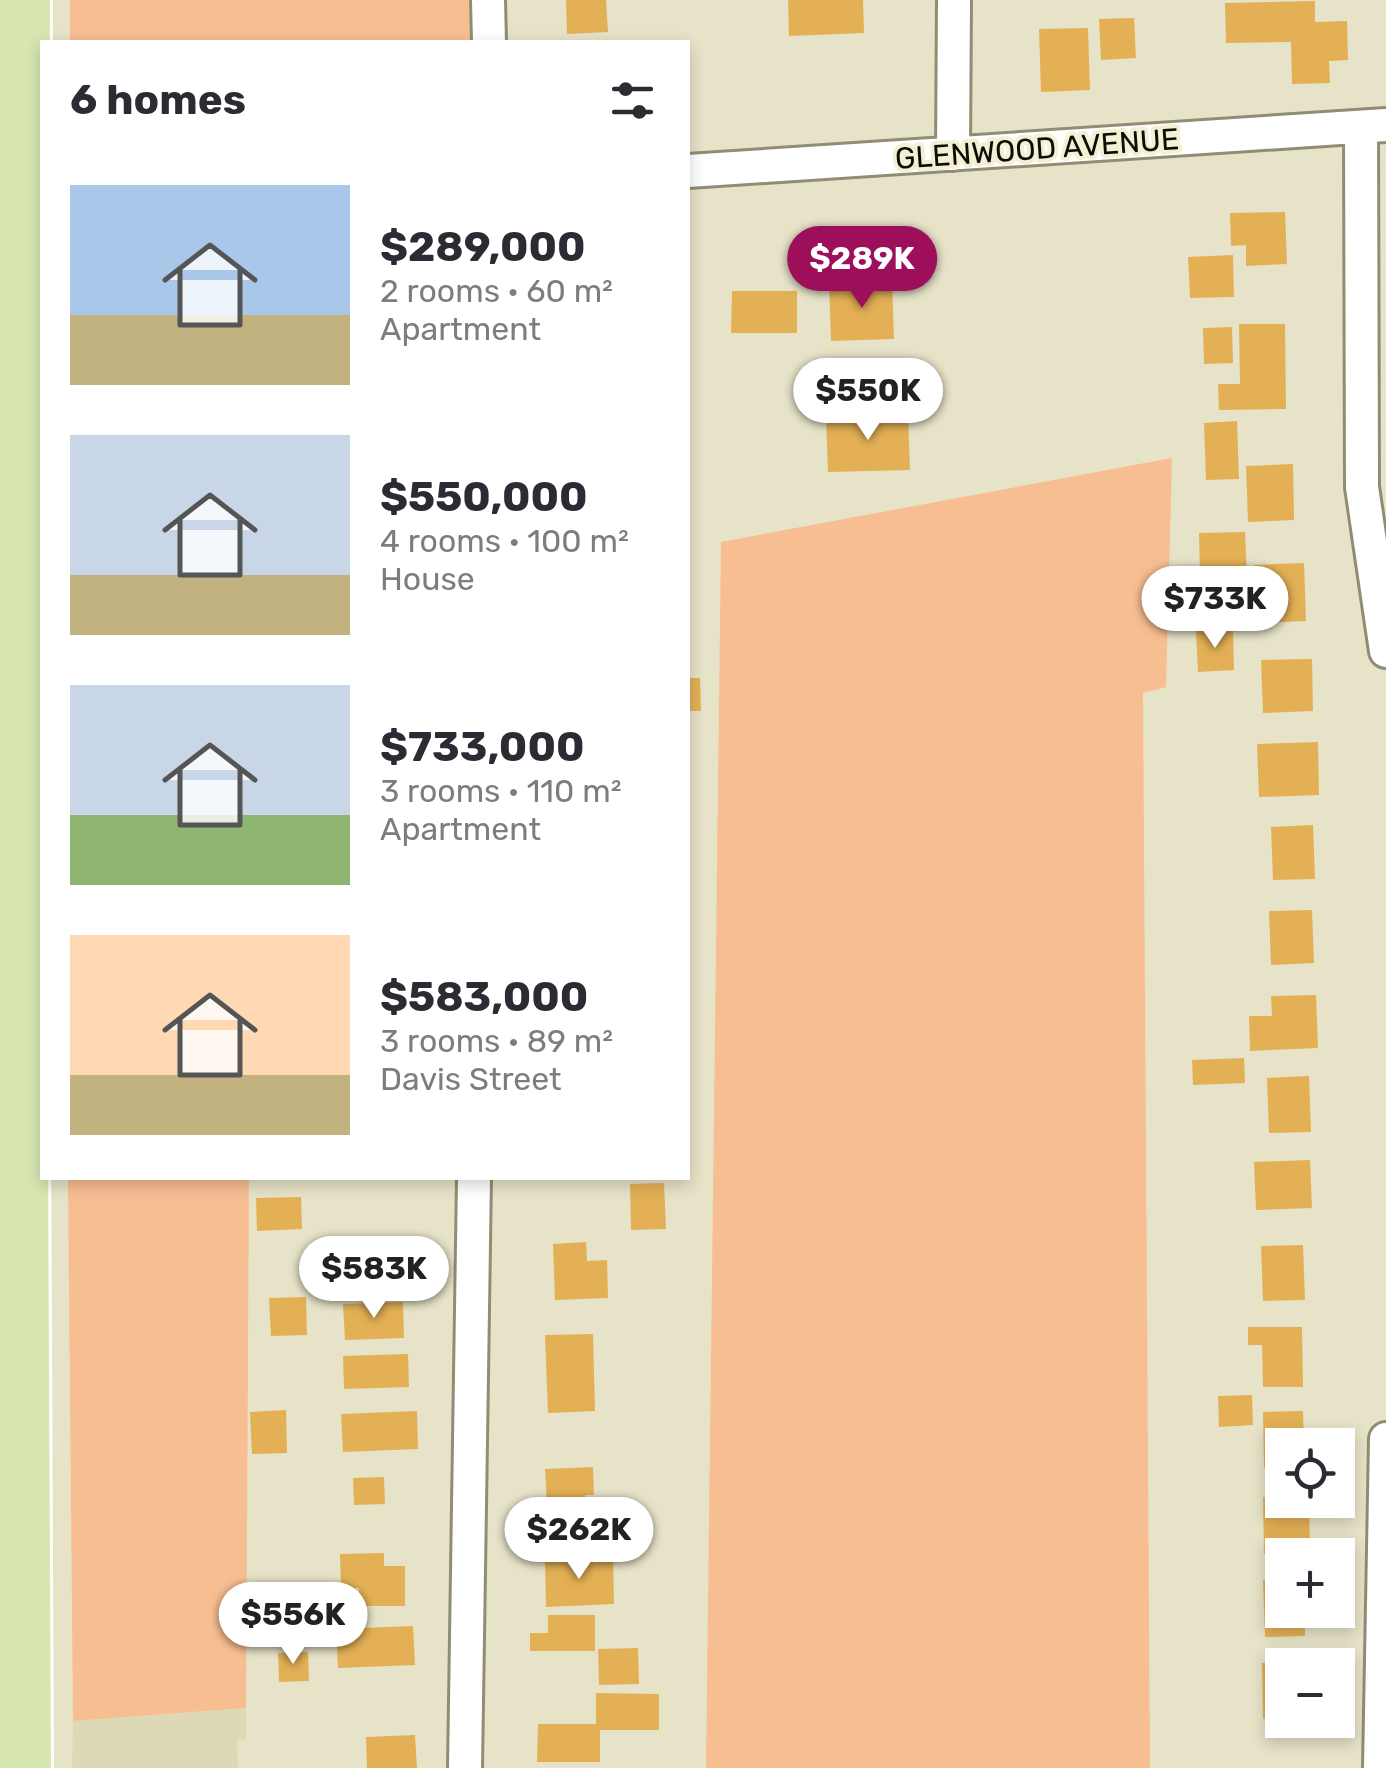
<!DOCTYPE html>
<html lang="en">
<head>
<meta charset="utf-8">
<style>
	:root { --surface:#fff; --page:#f7f7f7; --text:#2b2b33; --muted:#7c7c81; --accent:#9d0e5b }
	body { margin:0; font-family:Rubik,sans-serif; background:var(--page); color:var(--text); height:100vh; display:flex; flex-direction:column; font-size:38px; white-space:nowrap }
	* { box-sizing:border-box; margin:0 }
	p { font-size:32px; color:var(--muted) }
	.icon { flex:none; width:55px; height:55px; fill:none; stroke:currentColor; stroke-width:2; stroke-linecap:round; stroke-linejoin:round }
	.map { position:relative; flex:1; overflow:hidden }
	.side { position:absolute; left:40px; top:40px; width:650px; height:1140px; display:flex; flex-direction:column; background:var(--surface); border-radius:0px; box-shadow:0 5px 15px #0003 }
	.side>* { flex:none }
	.fabs { position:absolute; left:1265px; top:1428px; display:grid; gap:20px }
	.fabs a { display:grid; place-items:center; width:90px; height:90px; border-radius:0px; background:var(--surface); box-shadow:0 5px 15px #0003; font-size:50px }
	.price { position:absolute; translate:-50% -85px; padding:0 22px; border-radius:35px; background:#fff; color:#222; font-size:32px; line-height:65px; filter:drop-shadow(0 2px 5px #0008) }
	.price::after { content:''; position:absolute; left:50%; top:60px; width:30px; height:22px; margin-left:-15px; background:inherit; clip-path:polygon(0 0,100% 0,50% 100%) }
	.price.active { background:var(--accent); color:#fff }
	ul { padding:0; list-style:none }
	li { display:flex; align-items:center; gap:30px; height:250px; padding:0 30px }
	li span { display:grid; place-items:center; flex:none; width:280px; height:200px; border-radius:0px; color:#555 }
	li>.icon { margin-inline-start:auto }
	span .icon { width:120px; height:120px; fill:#fffc; stroke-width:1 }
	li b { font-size:42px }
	h2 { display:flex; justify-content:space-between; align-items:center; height:120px; padding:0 30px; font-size:42px }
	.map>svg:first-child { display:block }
	.built { fill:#ddd8b6 }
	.green { fill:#f7be92 }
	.building { fill:#e3b055 }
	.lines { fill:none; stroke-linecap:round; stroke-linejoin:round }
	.street-casing { stroke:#908d74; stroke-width:38 }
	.primary-casing { stroke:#fff; stroke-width:58 }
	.street { stroke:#fff; stroke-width:32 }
	.primary { stroke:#d8e7b1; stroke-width:52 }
	.labels { text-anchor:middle; stroke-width:8; stroke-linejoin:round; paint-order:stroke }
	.street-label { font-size:30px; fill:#0e0d05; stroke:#f4f0d5 }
</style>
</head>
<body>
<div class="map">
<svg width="1386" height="1768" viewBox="0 0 1386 1768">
	<rect width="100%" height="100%" fill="#e7e3c8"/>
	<!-- built -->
	<path class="built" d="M246,1708v31l-9,1 1,28h-166l1,-47z"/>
	<!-- green -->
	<path class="green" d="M70,0h402v42h-402z
		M1172,458l-6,229 -23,6 7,1075h-444l15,-1226z
		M68,1178h181l-3,530 -173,13z"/>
	<!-- building -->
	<path class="building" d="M566,0h40l2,32 -41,2z
		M788,0h75l1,33 -75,3z
		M1315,1v21l32,-1 1,39 -19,1 1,22 -38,1 -1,-42 -65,1 -1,-40z
		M1134,18l2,40 -35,2 -2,-41z
		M1088,28l2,62 -49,2 -2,-63z
		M1285,212l2,52 -41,2v-21l-15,1 -1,-33z
		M1233,255l1,42 -44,1 -2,-41z
		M892,281l2,58 -63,2 -2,-58z
		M732,291h65v42h-66z
		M1239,324h46l1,85 -67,1 -1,-26h22z
		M1232,327l1,36 -29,1 -1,-36z
		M908,413l2,57 -82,2 -2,-56z
		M1237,421l2,58 -33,1 -2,-57z
		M1293,464l1,56 -46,2 -2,-56z
		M1245,532l2,44 -47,1 -1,-44z
		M1304,563l2,58 -50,2 -2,-58z
		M1233,630l1,40 -36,2 -2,-41z
		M1312,659l1,52 -50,2 -2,-53z
		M688,678h12l1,33h-13z
		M1318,742l1,53 -60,2 -2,-53z
		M1313,825l2,54 -42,1 -2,-53z
		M1312,910l2,53 -43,2 -2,-54z
		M1316,995l2,53 -68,3 -1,-35h23l-1,-20z
		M1244,1058l1,25 -52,2 -1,-25z
		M1309,1076l2,56 -42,1 -2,-55z
		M1310,1160l2,48 -56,2 -2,-48z
		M664,1183l2,46 -35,1 -1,-46z
		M301,1197l1,32 -45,2 -1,-33z
		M399,1236l1,41 -66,2 -1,-41z
		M586,1242l1,19 20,-1 1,38 -53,2 -2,-56z
		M1303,1245l2,55 -42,1 -2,-55z
		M306,1297l1,38 -36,1 -2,-38z
		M403,1302l1,36 -59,2 -2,-36z
		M1248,1327h54l1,60h-40l-1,-42h-14z
		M593,1334l2,77 -47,2 -3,-78z
		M408,1354l1,33 -65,2 -1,-33z
		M1252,1395l1,30 -34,2 -1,-31z
		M286,1410l1,43 -35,1 -2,-42z
		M417,1411l1,38 -75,3 -2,-38z
		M1303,1411l1,34h-22v23h-18l-1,-56z
		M593,1467l1,28h-9l1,27 -38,2 -3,-55z
		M384,1477l1,27 -31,1 -1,-27z
		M1263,1497l46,3 1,53 -46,1z
		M384,1553v13h21v40h-46v-18h-18l-1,-34z
		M613,1557l1,47 -68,3 -1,-48z
		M1263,1580h19v30h23v26l-40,1z
		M548,1615h47v36h-65v-18h18z
		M413,1626l2,39 -77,3 -2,-39z
		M638,1648l1,36 -40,1 -1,-36z
		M308,1652l1,29 -30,1 -1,-29z
		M1282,1662v56l-19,1 -1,-56z
		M596,1693l63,1v36h-59v32h-63l1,-38h58z
		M415,1735l2,33h-50l-1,-31z"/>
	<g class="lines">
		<defs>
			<path id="street" d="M488,0l1,42
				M1361,127l1,360 24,164
				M953,154l1,-154
				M688,171l698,-46
				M465,1768l9,-590
				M1380,1768l6,-329"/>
			<path id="primary" d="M24,0l-3,933 4,835"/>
		</defs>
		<!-- street casing -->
		<use href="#street" class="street-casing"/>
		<!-- primary casing -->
		<use href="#primary" class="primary-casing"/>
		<!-- street -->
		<use href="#street" class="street"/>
		<!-- primary -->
		<use href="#primary" class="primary"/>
	</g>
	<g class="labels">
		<!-- street labels -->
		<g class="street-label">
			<text transform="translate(1037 149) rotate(-4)" y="10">GLENWOOD AVENUE</text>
		</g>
	</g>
</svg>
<div class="fabs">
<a><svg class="icon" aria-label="locate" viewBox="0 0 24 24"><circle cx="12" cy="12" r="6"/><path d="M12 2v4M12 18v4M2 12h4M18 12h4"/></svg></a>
<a>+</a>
<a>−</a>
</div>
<b class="price active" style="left:862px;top:311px">$289K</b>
<b class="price" style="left:868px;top:443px">$550K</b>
<b class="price" style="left:1215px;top:651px">$733K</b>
<b class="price" style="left:374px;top:1321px">$583K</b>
<b class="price" style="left:579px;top:1582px">$262K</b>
<b class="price" style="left:293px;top:1667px">$556K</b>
<section class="side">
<h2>6 homes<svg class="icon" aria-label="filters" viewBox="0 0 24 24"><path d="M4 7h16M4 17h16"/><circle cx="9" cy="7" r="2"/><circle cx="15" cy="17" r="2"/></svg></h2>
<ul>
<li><span style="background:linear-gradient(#a9c7e8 65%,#c2b280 0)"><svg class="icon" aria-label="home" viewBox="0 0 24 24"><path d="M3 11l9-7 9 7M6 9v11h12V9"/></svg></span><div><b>$289,000</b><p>2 rooms · 60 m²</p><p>Apartment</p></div></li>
<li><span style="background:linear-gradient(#c9d6e8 70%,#c2b280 0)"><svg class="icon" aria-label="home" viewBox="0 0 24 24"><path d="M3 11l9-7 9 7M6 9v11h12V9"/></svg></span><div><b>$550,000</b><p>4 rooms · 100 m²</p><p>House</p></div></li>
<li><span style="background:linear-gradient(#c9d6e8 65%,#8fb573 0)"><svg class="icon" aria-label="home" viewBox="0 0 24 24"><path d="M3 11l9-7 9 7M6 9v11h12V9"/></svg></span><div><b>$733,000</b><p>3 rooms · 110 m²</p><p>Apartment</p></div></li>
<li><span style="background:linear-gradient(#ffd9b3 70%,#c2b280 0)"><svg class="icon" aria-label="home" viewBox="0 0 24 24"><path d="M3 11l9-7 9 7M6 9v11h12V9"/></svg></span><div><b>$583,000</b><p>3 rooms · 89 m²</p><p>Davis Street</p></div></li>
</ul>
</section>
</div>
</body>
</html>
